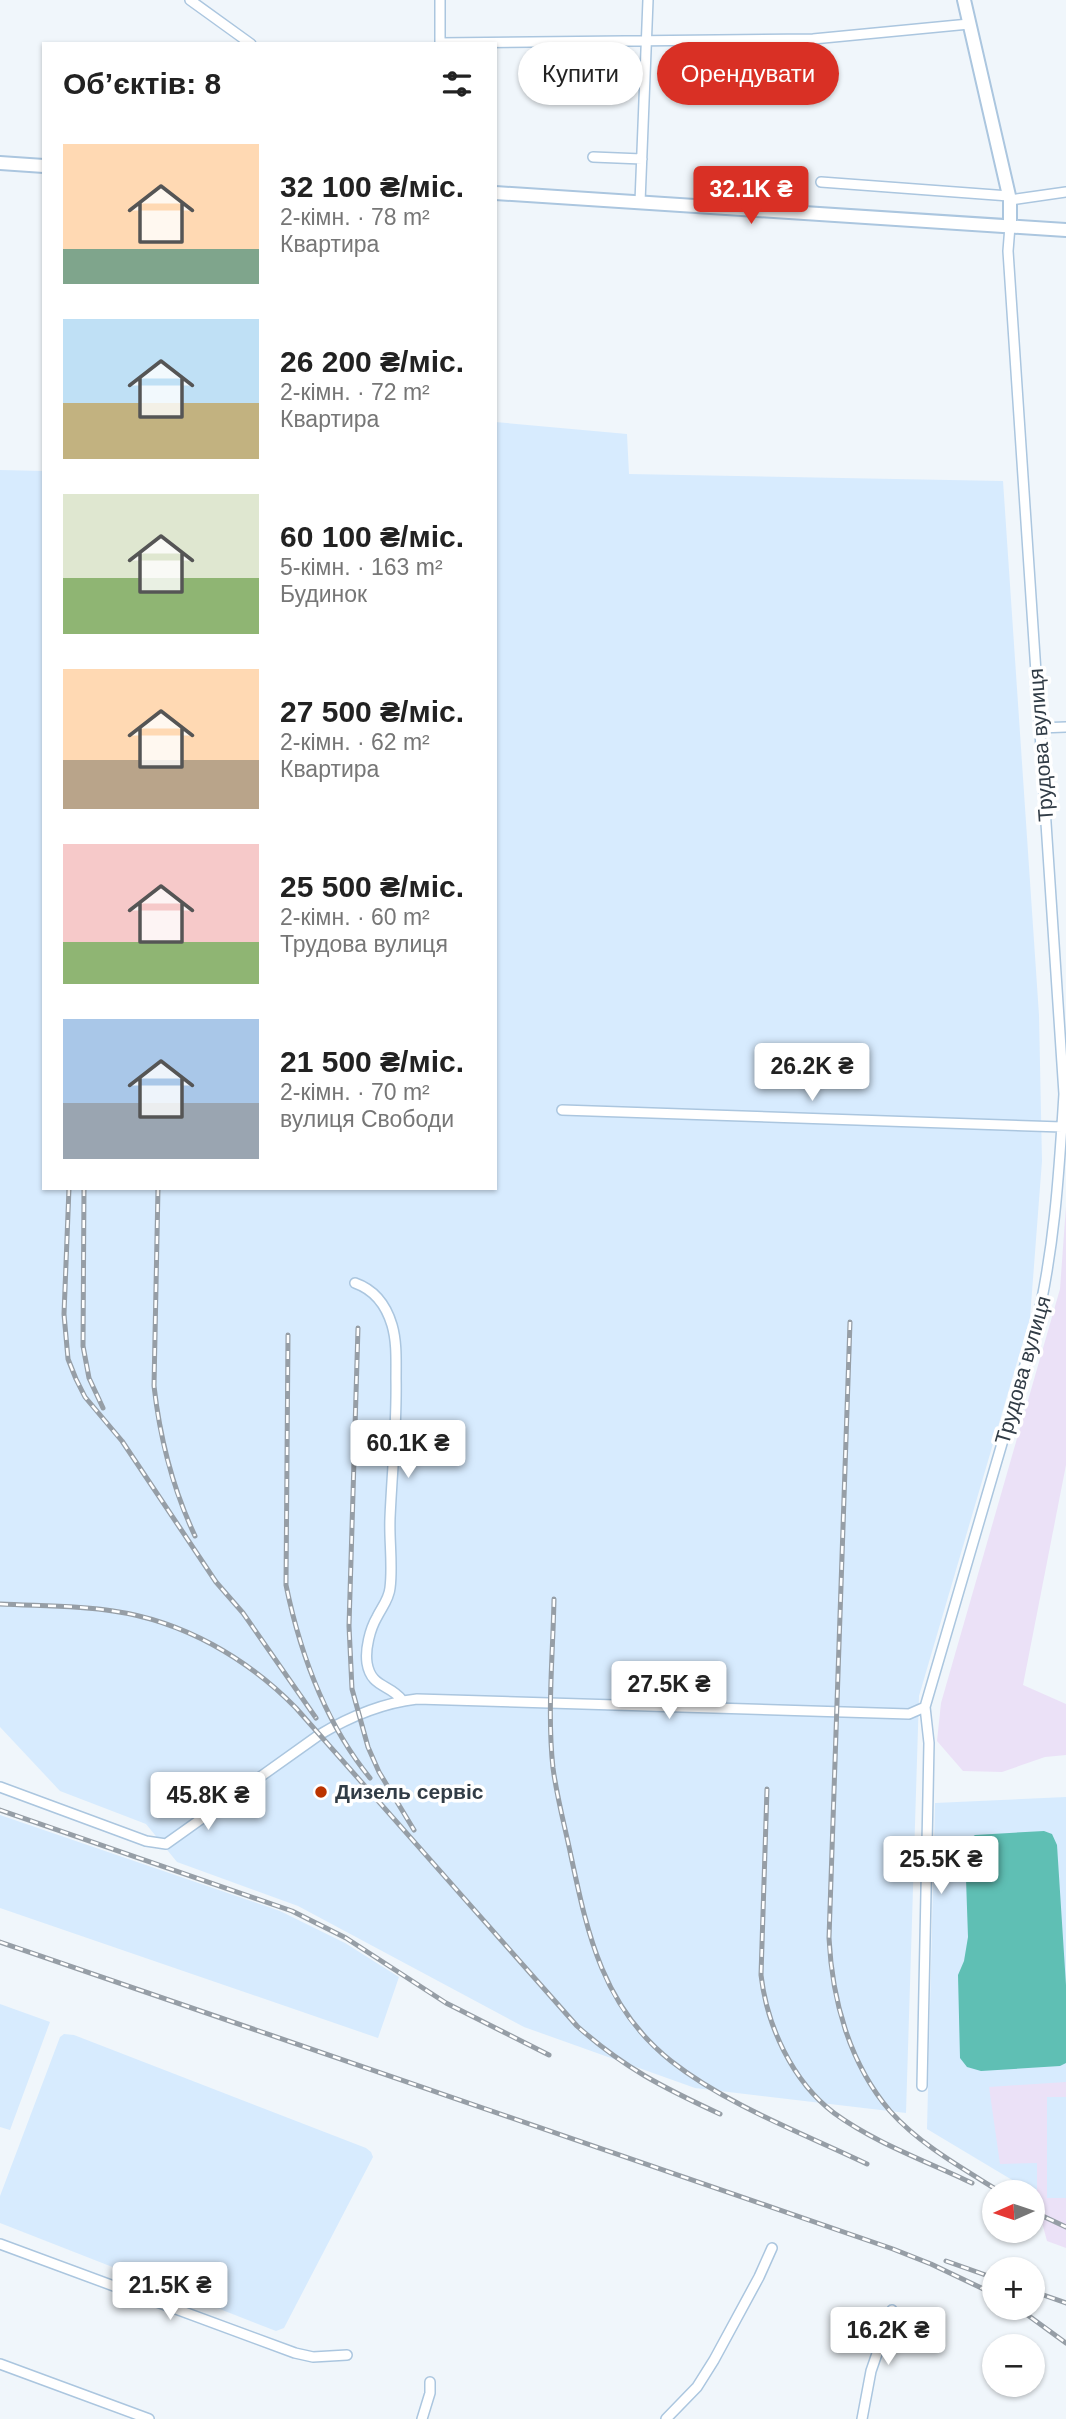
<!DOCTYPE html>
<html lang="uk">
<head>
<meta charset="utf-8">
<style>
	:root { --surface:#fff; --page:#f2f2f2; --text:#222; --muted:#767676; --accent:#d93025 }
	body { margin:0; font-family:Arial,sans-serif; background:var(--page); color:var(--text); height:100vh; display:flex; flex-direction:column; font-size:26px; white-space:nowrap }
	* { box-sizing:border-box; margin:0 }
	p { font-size:23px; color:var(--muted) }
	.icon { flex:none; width:38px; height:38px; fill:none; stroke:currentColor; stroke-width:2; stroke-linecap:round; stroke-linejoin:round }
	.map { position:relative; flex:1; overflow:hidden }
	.sheet { position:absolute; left:42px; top:42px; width:455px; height:1148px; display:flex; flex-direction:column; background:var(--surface); border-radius:0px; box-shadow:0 2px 5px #0004 }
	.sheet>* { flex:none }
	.top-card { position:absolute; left:518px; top:42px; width:443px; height:63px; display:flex; gap:14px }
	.needle { width:46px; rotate:267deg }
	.fabs { position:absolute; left:982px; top:2180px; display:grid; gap:14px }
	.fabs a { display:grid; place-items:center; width:63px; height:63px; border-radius:50%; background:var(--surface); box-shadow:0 2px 5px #0004; font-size:35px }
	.price { position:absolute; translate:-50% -60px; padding:0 16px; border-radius:7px; background:#fff; color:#222; font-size:23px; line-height:46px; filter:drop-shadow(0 2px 4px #0008) }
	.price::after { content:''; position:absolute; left:50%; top:42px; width:21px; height:16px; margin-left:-10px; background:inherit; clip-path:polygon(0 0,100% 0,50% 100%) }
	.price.current { background:var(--accent); color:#fff }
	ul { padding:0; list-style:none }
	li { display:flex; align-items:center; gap:21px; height:175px; padding:0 21px }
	li span { display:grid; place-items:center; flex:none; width:196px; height:140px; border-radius:0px; color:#555 }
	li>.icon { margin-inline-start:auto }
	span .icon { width:84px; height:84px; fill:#fffc; stroke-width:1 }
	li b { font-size:30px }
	h2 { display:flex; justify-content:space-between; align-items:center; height:84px; padding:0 21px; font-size:30px }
	.tag { padding:0 24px; border-radius:32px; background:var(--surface); box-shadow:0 2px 5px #0004; font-size:24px; line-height:63px }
	.tag.current { background:var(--accent); color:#fff }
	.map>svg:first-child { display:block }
	.built { fill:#d7ebfe }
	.green { fill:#ebe1f7 }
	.water { fill:#5fbfb4 }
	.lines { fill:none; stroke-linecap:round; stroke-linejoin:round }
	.street-casing { stroke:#abc6df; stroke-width:12 }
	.secondary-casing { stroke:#abc6df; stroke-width:16 }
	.street { stroke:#fff; stroke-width:9 }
	.secondary { stroke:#fff; stroke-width:12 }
	.rail-casing { stroke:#969ea6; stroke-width:5 }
	.rail { stroke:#fff; stroke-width:2.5; stroke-dasharray:8; stroke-linecap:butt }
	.poi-dot { fill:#b30; stroke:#fff; stroke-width:2.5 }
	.labels { text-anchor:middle; stroke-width:7; stroke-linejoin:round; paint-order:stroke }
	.street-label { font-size:21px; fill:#313c46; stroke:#fff }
	.poi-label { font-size:21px; font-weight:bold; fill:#313c46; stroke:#fff; text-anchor:start }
</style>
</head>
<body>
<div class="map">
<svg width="1066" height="2419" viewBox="0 0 1066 2419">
	<rect width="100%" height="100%" fill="#f0f6fb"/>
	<!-- built -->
	<path class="built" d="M495,422l132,12 2,40 374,7 36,534 3,146 -12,157 -111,378 -13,417 -211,-25 -171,-61 -226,-121 -121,-44 -31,-38 -86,-33 -60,-64v-1257l44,1v717h451z
		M1066,1797v404h-19l-120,-72 8,-326z
		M0,1815l280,96 65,32 54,34 -21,61 -378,-130z
		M0,2004l50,18 -40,108 -10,-3z
		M64,2034l10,1 292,113 5,4 2,5 -89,171 -8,3 -276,-108v-27l60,-159z"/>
	<!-- green -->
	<path class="green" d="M1066,1206v259l-43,220 43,19v51l-21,2 -43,15 -39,-1 -26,-30 4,-38 119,-414z
		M1066,2082v15h-19v101h19v50l-19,-7 -10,-37v-41l-37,1 -11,-77z"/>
	<!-- water -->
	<path class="water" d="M1044,1831l8,3 5,11 9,140v78l-6,3 -79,5 -14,-4 -7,-9 -2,-83 6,-14 4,-24 -3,-87 3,-10 7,-5z"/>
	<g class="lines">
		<defs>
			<path id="street" d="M190,0l61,44
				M440,43l373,-4 156,-15
				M440,44v-44
				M593,157l49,2
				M821,182l188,14
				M1010,200l56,-8
				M640,202l8,-202
				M1039,728l27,-1
				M562,1110l500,17
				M355,1283c20,7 31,22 37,42 5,17 4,36 4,54 1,46 -4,92 -6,139 -1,23 3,47 0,70 -1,11 -8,19 -13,29 -7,12 -12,32 -10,46 4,25 23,21 35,37
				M0,1787l146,54 20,3 153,-109c30,-18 63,-32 98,-36l492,15 16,-7
				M922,2086l6,-291 1,-52 -4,-36 109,-373c20,-79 25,-159 30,-240l-56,-843 2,-25
				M0,2244l295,109 18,4 34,-2
				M0,2364l149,55
				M422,2419l8,-26v-11
				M666,2419l31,-32 17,-27 45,-83 13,-29
				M862,2419l9,-48 21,-61"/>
			<path id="secondary" d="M964,0l46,200v26
				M0,163l44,3
				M495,193l571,37"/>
		</defs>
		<!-- street casing -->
		<use href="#street" class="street-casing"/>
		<!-- secondary casing -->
		<use href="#secondary" class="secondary-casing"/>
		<!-- street -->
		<use href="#street" class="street"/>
		<!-- secondary -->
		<use href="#secondary" class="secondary"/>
		<defs>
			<path id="rail" d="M69,1188l-5,126 4,45 8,20 9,18 37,44 94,141 27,31 73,105
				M84,1188l-1,158 6,32 14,30
				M158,1188l-4,198c6,53 18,101 41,150
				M850,1322l-21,616c3,61 20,125 61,173 30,34 74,58 112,82
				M358,1328l-9,298 3,63 16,58 11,25 35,58
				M288,1335l-2,250c14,68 40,139 84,193
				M554,1599c-1,55 -7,114 -1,169 4,30 12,59 18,88 17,80 32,151 100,205 56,44 131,72 196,103
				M0,1604c38,2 76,1 113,7 70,10 134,47 183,97l281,318c47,42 87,62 143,88
				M767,1789l-6,186c6,51 31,106 73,138 41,30 92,48 138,70
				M0,1810l292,101 54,27 100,65 103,52
				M0,1942l893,307 38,15 63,30
				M1032,2211l34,16
				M946,2261l48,17
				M1032,2291l34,12
				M1018,2308l48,35"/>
		</defs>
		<!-- rail casing -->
		<use href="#rail" class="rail-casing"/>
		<!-- rail -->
		<use href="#rail" class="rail"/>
	</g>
	<!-- markers -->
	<circle class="poi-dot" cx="321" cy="1792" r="7"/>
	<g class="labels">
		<!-- street labels -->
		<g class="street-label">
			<text transform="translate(1041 745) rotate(-94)" y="7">Трудова вулиця</text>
			<text transform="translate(1023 1370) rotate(-74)" y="7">Трудова вулиця</text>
		</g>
		<!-- poi labels -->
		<g class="poi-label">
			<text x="335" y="1799">Дизель сервіс</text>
		</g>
	</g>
</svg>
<div class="fabs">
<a><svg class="needle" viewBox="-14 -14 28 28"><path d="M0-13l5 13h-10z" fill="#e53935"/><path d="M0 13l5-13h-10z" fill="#767676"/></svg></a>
<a>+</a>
<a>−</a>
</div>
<b class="price current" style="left:751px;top:226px">32.1K ₴</b>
<b class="price" style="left:812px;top:1103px">26.2K ₴</b>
<b class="price" style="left:408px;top:1480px">60.1K ₴</b>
<b class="price" style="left:669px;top:1721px">27.5K ₴</b>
<b class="price" style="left:208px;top:1832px">45.8K ₴</b>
<b class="price" style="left:941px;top:1896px">25.5K ₴</b>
<b class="price" style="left:170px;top:2322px">21.5K ₴</b>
<b class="price" style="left:888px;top:2367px">16.2K ₴</b>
<div class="top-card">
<a class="tag">Купити</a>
<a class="tag current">Орендувати</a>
</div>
<section class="sheet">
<h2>Об’єктів: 8<svg class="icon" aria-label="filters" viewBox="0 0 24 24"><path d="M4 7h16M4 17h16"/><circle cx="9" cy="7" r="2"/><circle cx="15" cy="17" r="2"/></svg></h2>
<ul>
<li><span style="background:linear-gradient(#ffd9b3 75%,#7fa58c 0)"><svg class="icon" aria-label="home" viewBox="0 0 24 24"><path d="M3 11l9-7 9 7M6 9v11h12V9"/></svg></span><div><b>32 100 ₴/міс.</b><p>2-кімн. · 78 m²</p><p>Квартира</p></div></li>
<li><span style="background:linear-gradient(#bfe0f5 60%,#c2b280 0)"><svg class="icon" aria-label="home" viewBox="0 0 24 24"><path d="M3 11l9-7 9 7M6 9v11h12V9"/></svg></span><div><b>26 200 ₴/міс.</b><p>2-кімн. · 72 m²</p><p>Квартира</p></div></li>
<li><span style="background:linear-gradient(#dfe7d0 60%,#8fb573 0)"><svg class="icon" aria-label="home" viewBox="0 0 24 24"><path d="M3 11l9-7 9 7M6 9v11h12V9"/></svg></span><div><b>60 100 ₴/міс.</b><p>5-кімн. · 163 m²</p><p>Будинок</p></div></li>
<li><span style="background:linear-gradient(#ffd9b3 65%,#b9a48a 0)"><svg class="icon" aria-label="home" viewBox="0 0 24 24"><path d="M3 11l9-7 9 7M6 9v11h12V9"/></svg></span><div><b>27 500 ₴/міс.</b><p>2-кімн. · 62 m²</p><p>Квартира</p></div></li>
<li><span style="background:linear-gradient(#f6c9c9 70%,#8fb573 0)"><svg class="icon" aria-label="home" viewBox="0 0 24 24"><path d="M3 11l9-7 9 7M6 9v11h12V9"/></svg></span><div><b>25 500 ₴/міс.</b><p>2-кімн. · 60 m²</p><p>Трудова вулиця</p></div></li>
<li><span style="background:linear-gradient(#a9c7e8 60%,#9aa5b1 0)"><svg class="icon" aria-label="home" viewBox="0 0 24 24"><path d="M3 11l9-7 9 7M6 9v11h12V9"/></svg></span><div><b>21 500 ₴/міс.</b><p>2-кімн. · 70 m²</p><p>вулиця Свободи</p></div></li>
</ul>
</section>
</div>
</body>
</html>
